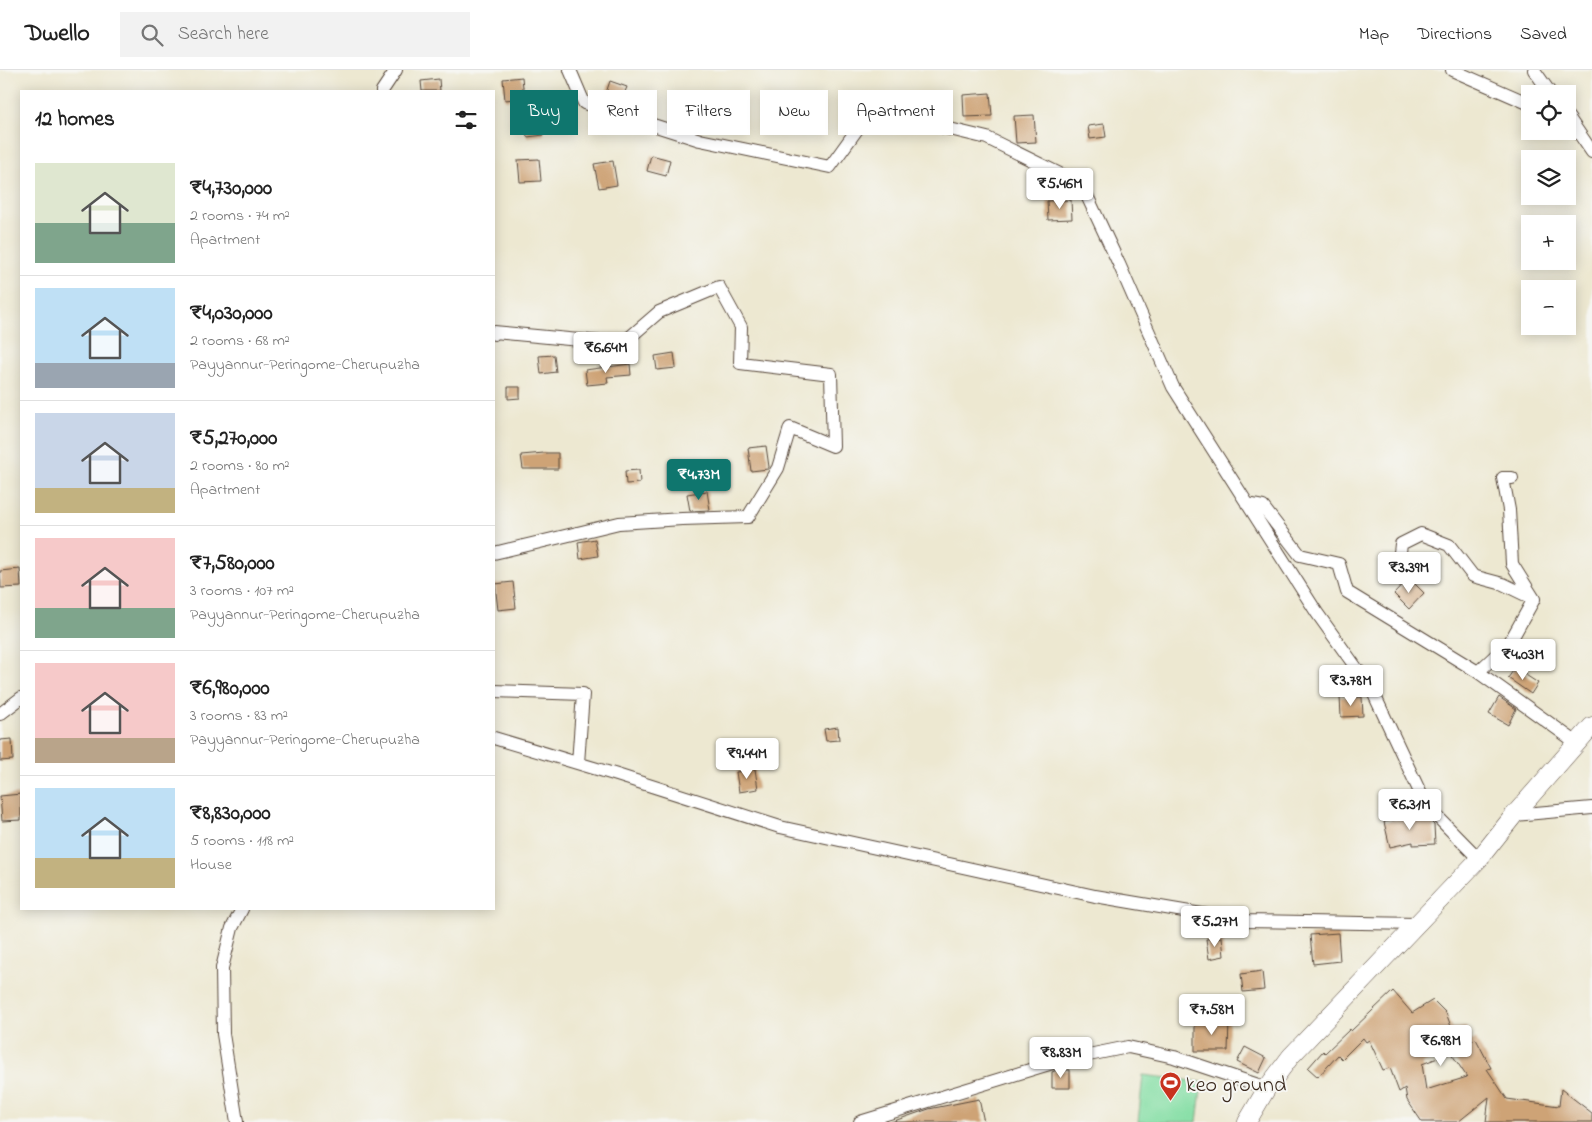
<!DOCTYPE html>
<html lang="en">
<head>
<meta charset="utf-8">
<style>
	:root { --surface:#fff; --page:#f2f2f2; --text:#222; --muted:#767676; --line:#e0e0e0; --accent:#0f766e }
	body { margin:0; font-family:"Indie Flower",sans-serif; background:var(--page); color:var(--text); height:100vh; display:flex; flex-direction:column; font-size:19px; white-space:nowrap }
	* { box-sizing:border-box; margin:0 }
	p { font-size:16px; color:var(--muted) }
	.icon { flex:none; width:28px; height:28px; fill:none; stroke:currentColor; stroke-width:2; stroke-linecap:round; stroke-linejoin:round }
	.map { position:relative; flex:1; overflow:hidden }
	.panel { position:absolute; left:20px; top:20px; width:475px; height:820px; display:flex; flex-direction:column; background:var(--surface); border-radius:0px; box-shadow:0 2px 12px #0003 }
	.panel>* { flex:none }
	.top-card { position:absolute; left:510px; top:20px; width:475px; height:45px; display:flex; gap:10px }
	.buttons { position:absolute; left:1521px; top:15px; display:grid; gap:10px }
	.buttons a { display:grid; place-items:center; width:55px; height:55px; border-radius:0px; background:var(--surface); box-shadow:0 2px 12px #0003; font-size:25px }
	.price { position:absolute; translate:-50% -42px; padding:0 11px; border-radius:5px; background:#fff; color:#222; font-size:16px; line-height:32px; filter:drop-shadow(0 1px 2px #0008) }
	.price::after { content:''; position:absolute; left:50%; top:30px; width:15px; height:11px; margin-left:-8px; background:inherit; clip-path:polygon(0 0,100% 0,50% 100%) }
	.price.selected { background:var(--accent); color:#fff }
	ul { padding:0; list-style:none }
	li { display:flex; align-items:center; gap:15px; height:125px; padding:0 15px }
	li+li { border-top:1px solid var(--line) }
	li span { display:grid; place-items:center; flex:none; width:140px; height:100px; border-radius:0px; color:#555 }
	li>.icon { margin-inline-start:auto }
	span .icon { width:60px; height:60px; fill:#fffc; stroke-width:1 }
	li b { font-size:21px }
	h2 { display:flex; justify-content:space-between; align-items:center; height:60px; padding:0 15px; font-size:21px }
	.pill { padding:0 18px; border-radius:0px; background:var(--surface); box-shadow:0 2px 12px #0003; font-size:18px; line-height:45px }
	.pill.selected { background:var(--accent); color:#fff }
	header { display:flex; align-items:center; gap:30px; box-sizing:border-box; height:70px; padding:0 25px; background:var(--surface); border-bottom:1px solid var(--line) }
	header strong { font-size:24px }
	nav { display:flex; gap:28px; margin-inline-start:auto; font-size:18px }
	.search { width:350px; height:45px; background:var(--page); display:flex; align-items:center; gap:12px; box-sizing:border-box; padding:0 18px; border-radius:0px; color:var(--muted); font-size:19px }
	.map>svg:first-child { display:block }
	.green { fill:#84dea4; stroke:#608461 }
	.building { fill:#cea376; fill-rule:evenodd }
	.lines { fill:none; stroke-linecap:round; stroke-linejoin:round }
	.minor-casing { stroke:#564639; stroke-width:14 }
	.secondary-casing { stroke:#564639; stroke-width:19 }
	.minor { stroke:#fff; stroke-width:12 }
	.secondary { stroke:#fff; stroke-width:18 }
	.labels { text-anchor:middle; stroke-width:4; stroke-linejoin:round; paint-order:stroke }
	.poi-label { font-size:22px; fill:#3b2a1e; stroke:#f6f6f2; text-anchor:start }
</style>
</head>
<body>
<header>
<strong>Dwello</strong>
<div class="search"><svg class="icon" aria-label="search" viewBox="0 0 24 24"><circle cx="10" cy="10" r="6"/><path d="M15 15l6 6"/></svg>Search here</div>
<nav><a>Map</a><a>Directions</a><a>Saved</a></nav>
</header>
<div class="map">
<svg width="1592" height="1052" viewBox="0 0 1592 1052">
	<rect width="100%" height="100%" fill="#f6f6f2"/>
	<filter id="ink" filterUnits="userSpaceOnUse"><feTurbulence type="fractalNoise" baseFrequency=".02" numOctaves="2"/><feDisplacementMap in="SourceGraphic" scale="10" xChannelSelector="R" yChannelSelector="G"/><feConvolveMatrix kernelMatrix="1 2 1 2 8 2 1 2 1" color-interpolation-filters="sRGB"/></filter>
	<filter id="wash" filterUnits="userSpaceOnUse"><feTurbulence type="fractalNoise" baseFrequency=".0096" numOctaves="4" result="noise"/><feDisplacementMap in="SourceGraphic" scale="20" xChannelSelector="R" yChannelSelector="G"/><feGaussianBlur stdDeviation="1.12" result="paint"/><feColorMatrix in="noise" values="0 0 0 0 0 0 0 0 0 0 0 0 0 0 0 0 0 1.4 0 .05"/><feComposite in="paint" operator="in"/></filter>
	<g filter="url(#wash)">
		<rect width="100%" height="100%" fill="#ede8d1"/>
		<!-- green -->
		<path class="green" d="M1143,1005l59,7 -5,40h-59z"/>
		<g id="blocks">
			<!-- building -->
			<path class="building" d="M522,7l2,21 -19,2 -2,-21z
				M439,9l1,12h-18l-1,-10z
				M610,11l17,6 -5,12 -16,-6z
				M990,23l2,23 -28,1 -1,-22z
				M1034,45l2,27 -20,1 -2,-27z
				M542,48l2,17 -17,2 -2,-18z
				M1104,54l2,13 -16,2 -2,-13z
				M651,85l19,5 -4,16 -19,-5z
				M539,89l2,22 -21,1 -2,-22z
				M613,91l4,24 -18,3 -5,-24z
				M1071,130l1,19 -24,1 -1,-19z
				M674,283l2,15 -19,2 -2,-14z
				M554,285l2,17 -15,2 -2,-18z
				M630,294l1,11 -24,2 1,6 -21,2 -2,-15z
				M508,317h12v11l-12,1z
				M766,376l3,21 -1,2 -17,2 -3,-23z
				M544,383h14v16h-35l-2,-14z
				M639,400l1,13 -14,1 -1,-13z
				M707,421l3,19 -20,1 -3,-17z
				M595,469l3,17 -18,3 -2,-17z
				M20,499l1,18 -20,1 -1,-17z
				M1409,508l15,15 -15,16 -15,-15z
				M513,512l3,26 -18,2 -3,-26z
				M1515,598l23,15 -7,11 -23,-16z
				M1340,627h22l1,19 -22,1z
				M1499,627l17,12 -8,16 -19,-11z
				M838,657l1,13 -13,1 -2,-12z
				M12,669l1,21 -13,1v-21z
				M755,699l3,20 -19,3 -3,-20z
				M21,724v26l-19,1 -2,-25z
				M1426,747l8,8 1,19 -22,1v-3l-23,5 -6,-25 18,-4z
				M1338,863l2,28 -27,3 -3,-29z
				M1222,867l2,19 -15,3 -3,-20z
				M1262,901l2,19 -21,2 -2,-18z
				M1393,921l19,22 21,-13 13,13 6,16 14,-2 4,14 6,-2 15,29 -4,1 20,30 52,7 2,-17 31,24v9h-106l3,-25 -31,25h-36l-15,-22 -2,-12 -6,4 -9,-24 -7,2 -14,-30 -3,2 -3,-4 -21,21 -4,-4 -20,22 -10,-9 15,-17 2,2 25,-24 1,2zM1451,983l16,24 -41,13 -4,-26z
				M1195,951h34l-1,30h-33z
				M1245,977l21,11 -7,15 -22,-11z
				M1057,1000h13v18h-18v-16z
				M979,1029l5,23h-93l38,-13z"/>
		</g>
	</g>
	<g filter="url(#ink)">
		<use href="#blocks" fill-opacity="0" stroke="#564639" stroke-width="1"/>
		<g class="lines">
			<defs>
				<path id="minor" d="M570,0l14,33 116,37 130,27 41,-57 116,28 95,47 37,79 54,123 144,226 55,77 54,115 53,54
					M1452,0l78,34
					M1534,0l17,24
					M382,21l14,-21
					M1568,47l24,35
					M494,264v-2l128,12 37,-32 60,-25 22,40 -1,36 91,11 2,72 -43,-18 -12,40 -30,49 -66,2 -63,4 -125,30
					M1247,434l16,3 37,48 39,9 8,28 131,80 99,71
					M1399,491l2,-17 20,-10 28,11 24,31 30,8 31,15
					M1478,602l32,-30 24,-43 -22,-35 -3,-54 -6,-32h9
					M494,621l89,3 -5,69
					M0,644l21,-16
					M494,668l123,37 163,52 315,69 148,25 174,3
					M1514,745l78,-7
					M237,1052l-14,-88 -1,-66 10,-40 10,-19
					M860,1052l199,-61 69,-14 46,10 93,31"/>
				<path id="secondary" d="M1247,1052l20,-34 24,-32 188,-197 35,-44 78,-89"/>
			</defs>
			<!-- minor casing -->
			<use href="#minor" class="minor-casing"/>
			<!-- secondary casing -->
			<use href="#secondary" class="secondary-casing"/>
			<!-- minor -->
			<use href="#minor" class="minor"/>
			<!-- secondary -->
			<use href="#secondary" class="secondary"/>
		</g>
	</g>
	<!-- icons -->
	<defs>
		<symbol id="stadium-pin" viewBox="-11 -11 22 30"><path d="M0 17L-7.5 6A9.5 9.5 0 1 1 7.5 6Z" fill="#c8321e" stroke="#f6f6f2"/><path d="M0-5a6.5 5 0 1 0 0 10a6.5 5 0 1 0 0-10ZM-3.5-1.8h7v3.6h-7Z" fill="#fff"/></symbol>
	</defs>
	<g fill-rule="evenodd">
		<use href="#stadium-pin" x="1158" y="1000" width="25" height="34"/>
	</g>
	<g class="labels">
		<!-- poi labels -->
		<g class="poi-label">
			<text x="1186" y="1021">keo ground</text>
		</g>
	</g>
</svg>
<div class="buttons">
<a><svg class="icon" aria-label="locate" viewBox="0 0 24 24"><circle cx="12" cy="12" r="6"/><path d="M12 2v4M12 18v4M2 12h4M18 12h4"/></svg></a>
<a><svg class="icon" aria-label="layers" viewBox="0 0 24 24"><path d="M12 4l9 5-9 5-9-5zM3 14l9 5 9-5"/></svg></a>
<a>+</a>
<a>−</a>
</div>
<b class="price" style="left:1060px;top:140px">₹5.46M</b>
<b class="price" style="left:606px;top:304px">₹6.64M</b>
<b class="price selected" style="left:699px;top:431px">₹4.73M</b>
<b class="price" style="left:1409px;top:524px">₹3.39M</b>
<b class="price" style="left:1523px;top:611px">₹4.03M</b>
<b class="price" style="left:1351px;top:637px">₹3.78M</b>
<b class="price" style="left:747px;top:710px">₹9.44M</b>
<b class="price" style="left:1410px;top:761px">₹6.31M</b>
<b class="price" style="left:1215px;top:878px">₹5.27M</b>
<b class="price" style="left:1212px;top:966px">₹7.58M</b>
<b class="price" style="left:1441px;top:997px">₹6.98M</b>
<b class="price" style="left:1061px;top:1009px">₹8.83M</b>
<div class="top-card">
<a class="pill selected">Buy</a>
<a class="pill">Rent</a>
<a class="pill">Filters</a>
<a class="pill">New</a>
<a class="pill">Apartment</a>
</div>
<section class="panel">
<h2>12 homes<svg class="icon" aria-label="filters" viewBox="0 0 24 24"><path d="M4 7h16M4 17h16"/><circle cx="9" cy="7" r="2"/><circle cx="15" cy="17" r="2"/></svg></h2>
<ul>
<li><span style="background:linear-gradient(#dfe7d0 60%,#7fa58c 0)"><svg class="icon" aria-label="home" viewBox="0 0 24 24"><path d="M3 11l9-7 9 7M6 9v11h12V9"/></svg></span><div><b>₹4,730,000</b><p>2 rooms · 74 m²</p><p>Apartment</p></div></li>
<li><span style="background:linear-gradient(#bfe0f5 75%,#9aa5b1 0)"><svg class="icon" aria-label="home" viewBox="0 0 24 24"><path d="M3 11l9-7 9 7M6 9v11h12V9"/></svg></span><div><b>₹4,030,000</b><p>2 rooms · 68 m²</p><p>Payyannur-Peringome-Cherupuzha</p></div></li>
<li><span style="background:linear-gradient(#c9d6e8 75%,#c2b280 0)"><svg class="icon" aria-label="home" viewBox="0 0 24 24"><path d="M3 11l9-7 9 7M6 9v11h12V9"/></svg></span><div><b>₹5,270,000</b><p>2 rooms · 80 m²</p><p>Apartment</p></div></li>
<li><span style="background:linear-gradient(#f6c9c9 70%,#7fa58c 0)"><svg class="icon" aria-label="home" viewBox="0 0 24 24"><path d="M3 11l9-7 9 7M6 9v11h12V9"/></svg></span><div><b>₹7,580,000</b><p>3 rooms · 107 m²</p><p>Payyannur-Peringome-Cherupuzha</p></div></li>
<li><span style="background:linear-gradient(#f6c9c9 75%,#b9a48a 0)"><svg class="icon" aria-label="home" viewBox="0 0 24 24"><path d="M3 11l9-7 9 7M6 9v11h12V9"/></svg></span><div><b>₹6,980,000</b><p>3 rooms · 83 m²</p><p>Payyannur-Peringome-Cherupuzha</p></div></li>
<li><span style="background:linear-gradient(#bfe0f5 70%,#c2b280 0)"><svg class="icon" aria-label="home" viewBox="0 0 24 24"><path d="M3 11l9-7 9 7M6 9v11h12V9"/></svg></span><div><b>₹8,830,000</b><p>5 rooms · 118 m²</p><p>House</p></div></li>
</ul>
</section>
</div>
</body>
</html>
